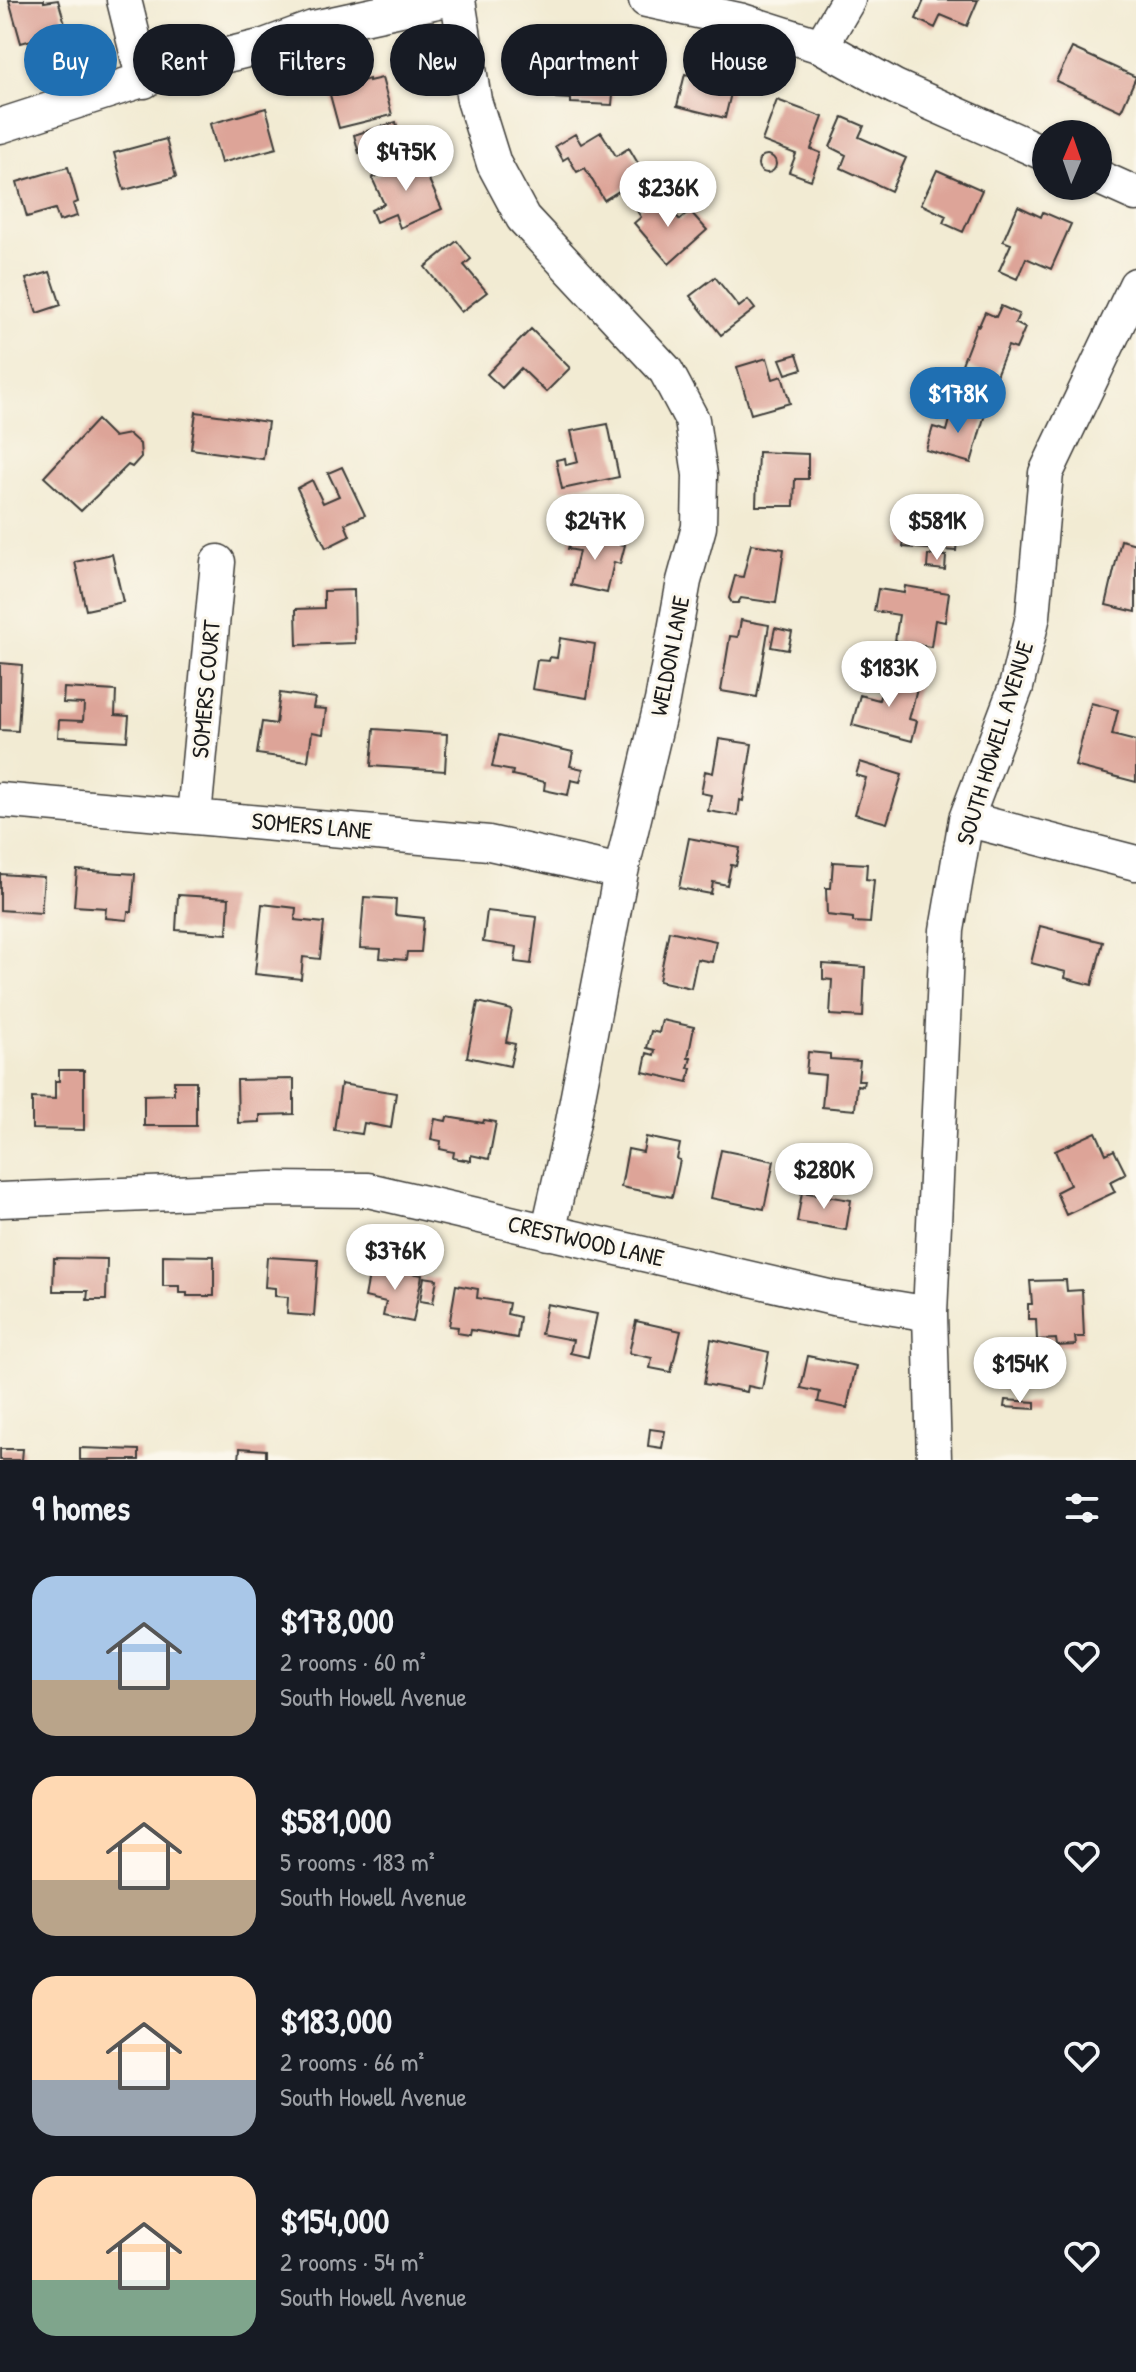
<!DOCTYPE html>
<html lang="en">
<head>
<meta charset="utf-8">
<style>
	:root { --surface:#171b24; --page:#242831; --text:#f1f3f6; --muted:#9ea1a6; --accent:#1f6fb2 }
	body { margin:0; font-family:"Patrick Hand",sans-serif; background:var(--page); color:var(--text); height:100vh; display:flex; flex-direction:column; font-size:30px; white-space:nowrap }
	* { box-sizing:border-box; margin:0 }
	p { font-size:26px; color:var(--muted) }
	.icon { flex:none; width:44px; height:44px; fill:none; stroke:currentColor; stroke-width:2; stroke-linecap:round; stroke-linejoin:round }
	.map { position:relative; height:1460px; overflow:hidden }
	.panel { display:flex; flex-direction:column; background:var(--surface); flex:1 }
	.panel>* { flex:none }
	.top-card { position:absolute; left:24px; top:24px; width:1088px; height:72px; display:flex; gap:16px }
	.needle { width:52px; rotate:2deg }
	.fabs { position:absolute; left:1032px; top:120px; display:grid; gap:16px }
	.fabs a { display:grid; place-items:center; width:80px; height:80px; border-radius:50%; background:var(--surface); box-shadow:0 2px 6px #0004; font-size:40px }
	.price { position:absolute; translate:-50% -68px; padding:0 18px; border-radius:28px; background:#fff; color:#222; font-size:26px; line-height:52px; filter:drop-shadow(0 2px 4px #0008) }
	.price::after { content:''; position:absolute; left:50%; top:48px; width:24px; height:18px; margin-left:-12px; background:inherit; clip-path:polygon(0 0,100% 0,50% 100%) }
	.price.active { background:var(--accent); color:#fff }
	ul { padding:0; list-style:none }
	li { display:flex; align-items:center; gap:24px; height:200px; padding:0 32px }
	li span { display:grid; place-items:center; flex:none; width:224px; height:160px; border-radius:24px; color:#555 }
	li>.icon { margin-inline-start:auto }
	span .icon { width:96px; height:96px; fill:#fffc; stroke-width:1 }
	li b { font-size:34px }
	h2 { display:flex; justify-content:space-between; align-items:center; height:96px; padding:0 32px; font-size:34px }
	.tag { padding:0 28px; border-radius:36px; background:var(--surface); box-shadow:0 2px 6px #0004; font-size:28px; line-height:72px }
	.tag.active { background:var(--accent); color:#fff }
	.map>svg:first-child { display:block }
	.building { fill:#dda498 }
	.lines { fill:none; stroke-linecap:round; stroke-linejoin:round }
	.minor-casing { stroke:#3c3b37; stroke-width:37 }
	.minor { stroke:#fff; stroke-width:34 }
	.labels { text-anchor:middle; stroke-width:6; stroke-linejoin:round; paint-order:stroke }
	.street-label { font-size:24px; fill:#1c1c1c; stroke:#fbf7ec }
</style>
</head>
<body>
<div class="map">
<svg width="1136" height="1460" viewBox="0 0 1136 1460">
	<rect width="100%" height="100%" fill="#fbf7ec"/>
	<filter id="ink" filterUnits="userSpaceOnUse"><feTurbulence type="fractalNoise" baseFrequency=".0125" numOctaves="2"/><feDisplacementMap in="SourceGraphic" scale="16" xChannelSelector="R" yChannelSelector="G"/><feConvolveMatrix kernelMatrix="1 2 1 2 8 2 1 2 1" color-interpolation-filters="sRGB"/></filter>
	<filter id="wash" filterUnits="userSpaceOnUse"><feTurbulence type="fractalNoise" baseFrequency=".006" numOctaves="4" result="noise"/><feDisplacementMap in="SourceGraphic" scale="32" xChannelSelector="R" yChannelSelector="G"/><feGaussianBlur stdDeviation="1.8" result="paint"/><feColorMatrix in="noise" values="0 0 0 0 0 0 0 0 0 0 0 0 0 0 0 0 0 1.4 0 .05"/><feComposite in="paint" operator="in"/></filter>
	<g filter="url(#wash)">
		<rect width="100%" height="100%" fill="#f2ebd3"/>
		<g id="blocks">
			<!-- building -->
			<path class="building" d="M9,0h35v2l14,-2 9,30 -46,13z
				M924,0h54l-11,26 -26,-11 -6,13 -19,-9z
				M571,38h5l-1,12 22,1v5l14,1 -2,37h4l-1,11 -41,-2v-4l-15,-1 2,-45h3v-4l10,1z
				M1072,48l64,29 -15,34 -65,-30z
				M685,74l48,11 -8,33 -48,-12z
				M382,78l10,37 -53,13 -10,-37 40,-12v2z
				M777,100l46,17 -12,32 10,4 -10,27 -22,-8 7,-18 -34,-13z
				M266,108l11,40 -56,15 -11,-39z
				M843,117l21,9 -5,11 47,21 -15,33 -50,-23 5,-13 -16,-8z
				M396,122l5,18 -42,13 -5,-18z
				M601,132l15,24 13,-8 10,17 -10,7 6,9 -31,19 -19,-32 -8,4 -9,-15 -5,3 -8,-14 20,-12 6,10z
				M166,139l10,38 -52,13 -10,-37z
				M758 164a9 9 0 1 1 18 0a9 9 0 1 1-18 0Z
				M418,155l24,54 -42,19 -5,-14 -19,8 -5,-12 13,-6 -12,-26z
				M68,167l10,35 -5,2 4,12 -18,5 -4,-12 -28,8 -10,-35z
				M937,170l45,20 -19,42 -20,-9 3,-7 -25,-12z
				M650,200l5,5 7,-5 18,20 10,-9 17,19 -38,34 -35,-41 7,-6 -4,-6z
				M1018,206l23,11 2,-5 28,12 -20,45 -25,-11 -9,21 -18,-8 12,-27 -8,-3z
				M457,241l14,18 -7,6 23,27 -26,20 -36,-45z
				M50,272l11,33 -24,8 -11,-34z
				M715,277l24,30 9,-7 7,9 -34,26 -31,-39z
				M1001,306l18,8 -4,9 10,5 -9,21 -8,-3 -13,32 -33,-14 15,-39 2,1 6,-14 11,5z
				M531,329l39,39 -24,24 -25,-24 -19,20 -15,-14z
				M797,354l5,15 -16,5 -6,-15z
				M767,358l6,21 9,-3 8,27 -39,11 -14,-47z
				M954,405l31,9 -14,49 -45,-13 7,-23 14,4z
				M196,412l72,10 -5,37 -72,-10z
				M97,420l17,17 15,-3 11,10 1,13 -9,10 -4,-2 -47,46 -37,-34z
				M608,424l11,53 -57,12 -6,-29 9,-2 1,7 12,-3 -7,-31z
				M758,452l50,2v25h-13l-1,27h-38z
				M342,467l23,48 -20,9 5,12 -24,12 -29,-60 15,-8 11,23 16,-7 -11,-23z
				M929,499l31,3 -4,49 -53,-4 2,-17 21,2z
				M572,533l53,12 -5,19 -6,-2 -7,31 -36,-8 8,-34 -11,-2z
				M1121,540l15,4v68l-30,-7z
				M751,544l33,5 -8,54 -35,-5 -3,5h-6l-3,-5 6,-22 8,1z
				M112,554l11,48 -37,8 -11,-48z
				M928,555l18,1 -1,14 -18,-2z
				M905,586l44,7 -4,29 -10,-2 -4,27 -36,-6 4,-26 -25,-4 4,-22 26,4z
				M354,590l1,53 -58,2 -1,-36 28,-1v-17z
				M741,620l28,5 -12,72 -36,-6 9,-55 8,1z
				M775,628l17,4 -4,18 -17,-3z
				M560,638l35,6 -8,54 -55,-9 5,-29 12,1 1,-4 7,1z
				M909,648l15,4 -3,12 -21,-8 2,-7 6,2z
				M0,663l22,2 -4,66 -18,-1z
				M886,674l33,8 -10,37 8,2 -5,20 -60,-16 8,-30 19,5z
				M64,688l52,3 -1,24 14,1 -2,25 -69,-4 1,-17 24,1 1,-17 -21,-1z
				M280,693l35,5 -2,10 13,1 -3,25 -11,-2 -4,29 -51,-7 5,-32 14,2z
				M1091,703l27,7 -6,25 24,6v41l-61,-16z
				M374,729l73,5 -2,37 -74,-5z
				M499,735l74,17 -3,14 13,3 -3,13 -9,-2 -3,15 -24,-5 1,-8 -33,-7 1,-4 -21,-4z
				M719,739l33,5 -9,57 -3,-1 -2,16 -30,-5 3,-16 -10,-2 4,-22 8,2z
				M860,762l42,13 -15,48 -32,-9 11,-36 -10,-3z
				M689,838l51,10 -4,18 -5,-1 -4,20 -14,-3 -2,12 -32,-6z
				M833,862l34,2 -1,15 8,1 -4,43 -17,-1v-4l-26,-3 -1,-27h5z
				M77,870l58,4 -3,38h-4l-1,8 -22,-2 1,-10 -32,-2z
				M0,874l44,3 -3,36 -41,-3z
				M178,895l51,3 -2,36 -51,-4z
				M364,897l32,2 -1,16 29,3 -3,34h-14l-1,8 -26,-2 1,-9 -21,-1z
				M262,904l34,4 -1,12 29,3 -4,36 -17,-2 -2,22 -46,-5z
				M487,911l50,6 -6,47 -16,-2 2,-15 -34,-5z
				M1040,926l63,16 -11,43 -27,-7 1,-6 -35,-9z
				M669,931l47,10 -4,21 -15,-3 -6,29 -32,-7z
				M823,964l42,3 -2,50 -33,-2 2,-35 -9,-1z
				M478,1002l34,8 -6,32 9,2 -5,22 -43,-9z
				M662,1020l32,7 -6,31h3l-3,10h3l-3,14 -45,-10 4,-19 7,2 1,-5 -8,-2 4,-17 8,2z
				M808,1052l22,2v5l30,2 -2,19h6l-1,6 -6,-1 -2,25 -33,-3 3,-32 -19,-2z
				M59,1070h25v60l-52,-1v-31l23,1v-18h4z
				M294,1079v35l-34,1v7l-22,1 -1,-43z
				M174,1081h22v45h-52v-31l30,-1z
				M341,1084l55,9 -5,35 -27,-5 -2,11 -28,-4z
				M447,1117l36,6 1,-3 12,2 -7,37 -18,-4v6l-18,-3 1,-6 -14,-3 1,-8 -10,-2 4,-20 11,2z
				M1096,1132l10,22 8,-4 12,24 -16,8 5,10 -49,23 -10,-23 14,-7 -15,-34z
				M646,1137l34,7 -3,15 3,1 -8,37 -51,-10 7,-38 15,3z
				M721,1150l53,11 -10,48 -53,-11z
				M802,1192l49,8 -5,30 -49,-8z
				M163,1255l51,1v40h-27v-3h-8v-7h-16z
				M267,1257l51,3 -4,56 -27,-2 1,-17 -13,-1v-8l-10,-1z
				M54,1258l53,1 -1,41h-19l1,-9h-35z
				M371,1265l51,10 -9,47 -30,-6 3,-14 -21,-5z
				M424,1277l13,2 -4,24 -13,-2z
				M1066,1280l1,11 15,-1 2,47h-9l1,8 -19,1 -1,-7 -19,1 -1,-21h-8v-15h4l-2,-23z
				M456,1285l22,4 -1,9 32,5 -2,11 13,3 -3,21 -46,-8 -1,5 -13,-2 1,-6 -9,-1z
				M547,1304l50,10 -9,43 -18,-4 3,-13 -32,-6z
				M636,1321l45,10 -10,41 -21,-4 2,-10 -23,-5z
				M711,1339l58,13 -7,37 -14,-3 -1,6 -43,-8z
				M808,1356l48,10 -9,42 -29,-6 2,-10 -19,-4z
				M1005,1400l30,2v7l-31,-2z
				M650,1429l15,2 -3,17 -14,-2z
				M80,1448l59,2v10h-59z
				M240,1448l26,2v10h-27z
				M0,1449h23l-1,11h-22z"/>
		</g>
	</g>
	<g filter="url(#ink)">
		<use href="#blocks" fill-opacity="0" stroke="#3c3b37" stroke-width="2"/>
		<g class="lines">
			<defs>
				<path id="minor" d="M124,0l20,81
					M458,0l16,100 20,64 29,54 143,153 26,49 8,55 -1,52 -15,54 -22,120 -41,171 -49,255 -24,106
					M646,0l93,20 82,26 74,41 151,67
					M821,46l27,-46
					M0,126l198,-64 66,-16 49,-18 130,-28
					M1098,177l38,17
					M0,800l489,43 132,29
					M194,816l24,-254
					M966,819l170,44
					M0,1200l272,-11 96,1 465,108 97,16
					M934,1460l-4,-146 17,-384 19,-111 50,-132 17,-71 13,-143 90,-188"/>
			</defs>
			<!-- minor casing -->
			<use href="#minor" class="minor-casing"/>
			<!-- minor -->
			<use href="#minor" class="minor"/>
		</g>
	</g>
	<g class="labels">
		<!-- street labels -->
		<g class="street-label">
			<text transform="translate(670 656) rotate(-79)" y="8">WELDON LANE</text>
			<text transform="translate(206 689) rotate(-85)" y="8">SOMERS COURT</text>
			<text transform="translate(995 743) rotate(-73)" y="8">SOUTH HOWELL AVENUE</text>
			<text transform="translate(312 826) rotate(5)" y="8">SOMERS LANE</text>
			<text transform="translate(586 1241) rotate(13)" y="8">CRESTWOOD LANE</text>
		</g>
	</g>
</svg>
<div class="fabs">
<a><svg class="needle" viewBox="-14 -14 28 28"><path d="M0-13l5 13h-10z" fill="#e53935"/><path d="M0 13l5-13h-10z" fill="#9ea1a6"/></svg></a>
</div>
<b class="price" style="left:406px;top:193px">$475K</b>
<b class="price" style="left:668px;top:229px">$236K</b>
<b class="price active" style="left:958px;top:435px">$178K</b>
<b class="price" style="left:595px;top:562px">$247K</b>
<b class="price" style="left:937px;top:562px">$581K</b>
<b class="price" style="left:889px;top:709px">$183K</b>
<b class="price" style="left:824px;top:1211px">$280K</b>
<b class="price" style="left:395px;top:1292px">$376K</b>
<b class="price" style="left:1020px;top:1405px">$154K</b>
<div class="top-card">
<a class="tag active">Buy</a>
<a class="tag">Rent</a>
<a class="tag">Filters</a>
<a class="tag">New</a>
<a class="tag">Apartment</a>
<a class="tag">House</a>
</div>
</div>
<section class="panel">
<h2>9 homes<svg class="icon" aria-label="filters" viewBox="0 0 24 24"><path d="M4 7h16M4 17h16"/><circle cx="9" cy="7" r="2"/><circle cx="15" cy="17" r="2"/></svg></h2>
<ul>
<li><span style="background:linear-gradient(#a9c7e8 65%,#b9a48a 0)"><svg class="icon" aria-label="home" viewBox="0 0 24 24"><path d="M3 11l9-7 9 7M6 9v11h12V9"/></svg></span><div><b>$178,000</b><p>2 rooms · 60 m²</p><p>South Howell Avenue</p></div><svg class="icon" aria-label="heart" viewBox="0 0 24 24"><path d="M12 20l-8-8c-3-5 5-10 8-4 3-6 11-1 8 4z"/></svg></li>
<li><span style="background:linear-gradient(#ffd9b3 65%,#b9a48a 0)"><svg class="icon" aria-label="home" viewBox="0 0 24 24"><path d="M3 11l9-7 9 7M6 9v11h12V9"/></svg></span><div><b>$581,000</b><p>5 rooms · 183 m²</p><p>South Howell Avenue</p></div><svg class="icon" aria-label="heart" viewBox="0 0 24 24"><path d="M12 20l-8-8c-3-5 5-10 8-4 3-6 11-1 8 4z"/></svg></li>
<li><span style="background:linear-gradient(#ffd9b3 65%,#9aa5b1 0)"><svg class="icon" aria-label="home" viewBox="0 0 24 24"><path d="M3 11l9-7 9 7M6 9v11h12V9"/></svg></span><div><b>$183,000</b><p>2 rooms · 66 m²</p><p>South Howell Avenue</p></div><svg class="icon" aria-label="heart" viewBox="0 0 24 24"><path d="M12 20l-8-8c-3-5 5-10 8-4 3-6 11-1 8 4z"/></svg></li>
<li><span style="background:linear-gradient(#ffd9b3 65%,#7fa58c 0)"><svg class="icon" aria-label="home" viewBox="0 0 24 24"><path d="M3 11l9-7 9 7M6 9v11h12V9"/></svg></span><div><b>$154,000</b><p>2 rooms · 54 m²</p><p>South Howell Avenue</p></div><svg class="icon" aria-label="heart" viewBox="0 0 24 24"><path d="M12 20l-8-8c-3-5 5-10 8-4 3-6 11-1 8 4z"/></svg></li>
</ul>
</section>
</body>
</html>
